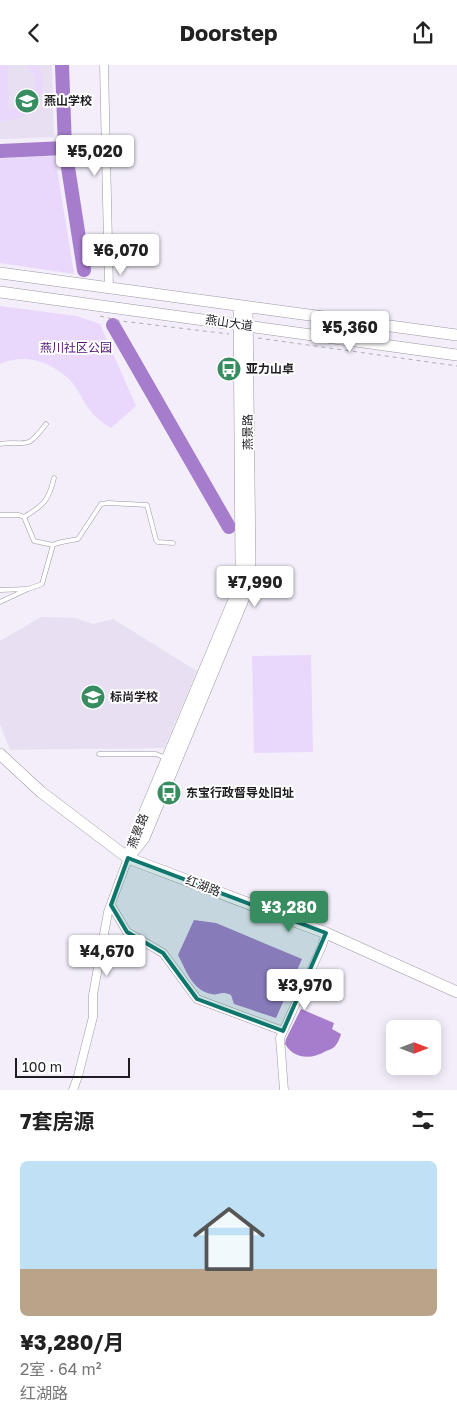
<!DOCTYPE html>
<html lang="zh">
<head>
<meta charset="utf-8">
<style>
	:root { --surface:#fff; --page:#f2f2f2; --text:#222; --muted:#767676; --line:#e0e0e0; --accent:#388d60 }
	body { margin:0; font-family:"Golos Text","Noto Sans SC",sans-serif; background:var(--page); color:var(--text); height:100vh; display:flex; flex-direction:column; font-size:19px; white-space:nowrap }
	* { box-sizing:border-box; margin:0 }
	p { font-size:16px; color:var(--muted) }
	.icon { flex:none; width:28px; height:28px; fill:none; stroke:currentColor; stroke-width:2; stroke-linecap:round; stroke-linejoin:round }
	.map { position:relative; height:1025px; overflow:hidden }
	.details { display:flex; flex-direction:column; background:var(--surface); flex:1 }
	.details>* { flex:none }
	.needle { width:32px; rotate:90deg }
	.fabs { position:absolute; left:386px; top:955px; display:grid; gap:10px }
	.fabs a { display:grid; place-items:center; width:55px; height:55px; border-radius:8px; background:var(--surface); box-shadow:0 2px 12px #0003; font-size:25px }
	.scale { position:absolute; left:15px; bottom:12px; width:115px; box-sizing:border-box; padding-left:5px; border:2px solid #1f1d22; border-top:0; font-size:14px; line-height:18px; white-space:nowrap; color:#1f1d22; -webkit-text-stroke:4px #fff; paint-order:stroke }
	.price { position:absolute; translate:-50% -42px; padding:0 11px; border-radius:5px; background:#fff; color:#222; font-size:16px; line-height:32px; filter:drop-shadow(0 1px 2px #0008) }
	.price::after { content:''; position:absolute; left:50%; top:30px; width:15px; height:11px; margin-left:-8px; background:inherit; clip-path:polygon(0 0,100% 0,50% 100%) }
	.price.on { background:var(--accent); color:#fff }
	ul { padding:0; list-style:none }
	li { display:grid; align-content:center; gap:10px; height:265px; padding:0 20px }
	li+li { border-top:1px solid var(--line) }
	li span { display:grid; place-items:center; height:155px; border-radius:8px; color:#555 }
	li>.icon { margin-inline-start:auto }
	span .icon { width:90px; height:90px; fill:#fffc; stroke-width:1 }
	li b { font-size:21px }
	h2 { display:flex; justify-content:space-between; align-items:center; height:60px; padding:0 20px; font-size:21px }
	header { display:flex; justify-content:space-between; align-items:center; height:65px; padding:0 20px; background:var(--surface); font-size:22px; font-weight:700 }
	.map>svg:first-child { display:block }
	.built { fill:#e8e0f2 }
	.green { fill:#ead8fc }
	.water { fill:#a67ccd }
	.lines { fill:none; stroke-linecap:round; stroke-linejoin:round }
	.river { stroke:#a67ccd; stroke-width:14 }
	.lane-casing { stroke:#9c97a1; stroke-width:5 }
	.street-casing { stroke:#9c97a1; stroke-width:9 }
	.secondary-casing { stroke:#9c97a1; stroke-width:12 }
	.path { stroke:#b1adb6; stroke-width:1; stroke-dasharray:4 4; stroke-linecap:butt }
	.lane { stroke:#fff; stroke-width:4 }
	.street { stroke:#fff; stroke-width:8 }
	.secondary { stroke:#fff; stroke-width:11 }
	.marked { fill:#0f766e; fill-opacity:0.2; stroke:#0f766e; stroke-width:4; stroke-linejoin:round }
	.labels { text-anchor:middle; stroke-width:4; stroke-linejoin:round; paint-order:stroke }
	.poi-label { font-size:12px; font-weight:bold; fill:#1f1d22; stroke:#fff; text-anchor:start }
	.street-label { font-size:12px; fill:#1f1d22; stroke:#fff }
	.park-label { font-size:12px; fill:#4f1476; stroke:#fff }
</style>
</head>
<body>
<header><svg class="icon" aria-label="back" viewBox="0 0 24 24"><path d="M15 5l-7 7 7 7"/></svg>Doorstep<svg class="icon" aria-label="share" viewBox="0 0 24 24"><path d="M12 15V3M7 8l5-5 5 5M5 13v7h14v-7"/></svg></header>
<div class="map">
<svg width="457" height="1025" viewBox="0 0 457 1025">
	<rect width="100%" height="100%" fill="#f3eefa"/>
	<!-- built -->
	<path class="built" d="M0,0h52l2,72 -54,2z
		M41,552l35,1 17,6 20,-5 84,52 -33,77 -154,2 -10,-26v-83z"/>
	<!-- green -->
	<path class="green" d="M0,0h8l1,45c22,-4 35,-27 18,-45h11c15,33 -5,55 -38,56z
		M55,91l19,118 -74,-11v-105z
		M0,241l77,10 23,8 36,82 -25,22c-9,-5 -17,-12 -23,-20 -7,-10 -11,-22 -20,-30 -19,-17 -44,-25 -68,-14z
		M311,590l2,97 -59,1 -2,-97z"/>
	<!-- water -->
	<path class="water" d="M194,855l22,3 86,36 -26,59 -42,-14 -3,-9c-11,-5 -12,1 -20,-1 -19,-4 -25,-24 -33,-39z
		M301,944l33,14 -2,6 9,5c-1,4 -3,8 -5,11 -2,3 -6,5 -10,6 -15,9 -32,8 -41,-7l1,-5z"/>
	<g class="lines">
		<!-- river -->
		<path class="river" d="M62,0l3,83 19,122
			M0,86l65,-3
			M113,260l116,202"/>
		<defs>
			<path id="lane" d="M0,379c28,-4 25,8 46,-20
				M0,450h19l5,2 10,24 19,4
				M24,452c20,-12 25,-17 30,-39
				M0,525l26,-1
				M0,537l28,-13 14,-5 11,-39c8,-4 16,-4 25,-6l23,-35 7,-1 39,2 9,35 2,2 15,1
				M99,689h57l10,4"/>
			<path id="street" d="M104,0l5,223
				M111,840l16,27 36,21 34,46 86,32
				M73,1025l5,-14 15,-59v-22l15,-83 20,-54
				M284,1025l-4,-52 42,-92 4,-13"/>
			<path id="secondary" d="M0,208l457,62
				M0,227l457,63
				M0,689l41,38 87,66 198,75 131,59
				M130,786l6,-18 103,-245 2,-21 -2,-261
				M128,793l16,-20 103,-248 3,-24 -3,-259"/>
		</defs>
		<!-- lane casing -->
		<use href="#lane" class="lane-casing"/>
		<!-- street casing -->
		<use href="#street" class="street-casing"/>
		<!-- secondary casing -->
		<use href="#secondary" class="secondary-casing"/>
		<!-- path -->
		<path class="path" d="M100,251l21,5 108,13
			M258,273l199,28"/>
		<!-- lane -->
		<use href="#lane" class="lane"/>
		<!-- street -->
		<use href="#street" class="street"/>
		<!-- secondary -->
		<use href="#secondary" class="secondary"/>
	</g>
	<!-- marked area -->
	<path class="marked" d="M128,793l198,75 -43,98 -86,-32 -34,-46 -36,-21 -16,-27z"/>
	<!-- icons -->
	<defs>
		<symbol id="school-disc" viewBox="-11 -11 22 22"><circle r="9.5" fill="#388d60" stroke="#fff"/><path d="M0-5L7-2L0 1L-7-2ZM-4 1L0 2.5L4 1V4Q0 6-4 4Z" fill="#fff"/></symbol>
		<symbol id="bus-disc" viewBox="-11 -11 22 22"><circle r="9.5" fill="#388d60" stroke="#fff"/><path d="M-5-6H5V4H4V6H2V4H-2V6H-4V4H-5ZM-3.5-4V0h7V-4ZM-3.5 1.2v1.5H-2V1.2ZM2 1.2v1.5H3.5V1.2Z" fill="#fff"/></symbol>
	</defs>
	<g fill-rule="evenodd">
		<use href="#school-disc" x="13" y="22" width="28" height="28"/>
		<use href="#bus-disc" x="215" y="290" width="28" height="28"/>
		<use href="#school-disc" x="79" y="618" width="28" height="28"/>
		<use href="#bus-disc" x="155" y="714" width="28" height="28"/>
	</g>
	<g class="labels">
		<!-- poi labels -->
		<g class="poi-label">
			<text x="44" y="40">燕山学校</text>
			<text x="246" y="308">亚力山卓</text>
			<text x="110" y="636">标尚学校</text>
			<text x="186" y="732">东宝行政督导处旧址</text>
		</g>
		<!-- street labels -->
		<g class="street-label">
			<text transform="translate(229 258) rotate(8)" y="4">燕山大道</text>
			<text transform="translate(248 367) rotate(-91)" y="4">燕景路</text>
			<text transform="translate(138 766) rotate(-69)" y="4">燕景路</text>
			<text transform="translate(203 821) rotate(21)" y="4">红湖路</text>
		</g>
		<!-- park labels -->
		<g class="park-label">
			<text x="76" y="287">燕川社区公园</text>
		</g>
	</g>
</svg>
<div class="fabs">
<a><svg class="needle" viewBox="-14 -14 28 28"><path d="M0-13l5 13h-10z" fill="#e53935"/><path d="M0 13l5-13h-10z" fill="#767676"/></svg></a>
</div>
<div class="scale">100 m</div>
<b class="price" style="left:95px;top:112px">¥5,020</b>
<b class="price" style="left:121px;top:211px">¥6,070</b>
<b class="price" style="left:350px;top:288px">¥5,360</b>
<b class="price" style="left:255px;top:543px">¥7,990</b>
<b class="price on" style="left:289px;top:868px">¥3,280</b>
<b class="price" style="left:107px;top:912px">¥4,670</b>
<b class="price" style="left:305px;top:946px">¥3,970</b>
</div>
<section class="details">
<h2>7套房源<svg class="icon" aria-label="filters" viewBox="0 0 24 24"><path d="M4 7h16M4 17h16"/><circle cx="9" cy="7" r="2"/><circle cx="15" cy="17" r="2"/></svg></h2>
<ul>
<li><span style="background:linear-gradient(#bfe0f5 70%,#b9a48a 0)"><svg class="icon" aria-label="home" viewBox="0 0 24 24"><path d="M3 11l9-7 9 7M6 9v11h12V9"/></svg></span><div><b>¥3,280/月</b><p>2室 · 64 m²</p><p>红湖路</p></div></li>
</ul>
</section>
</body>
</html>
